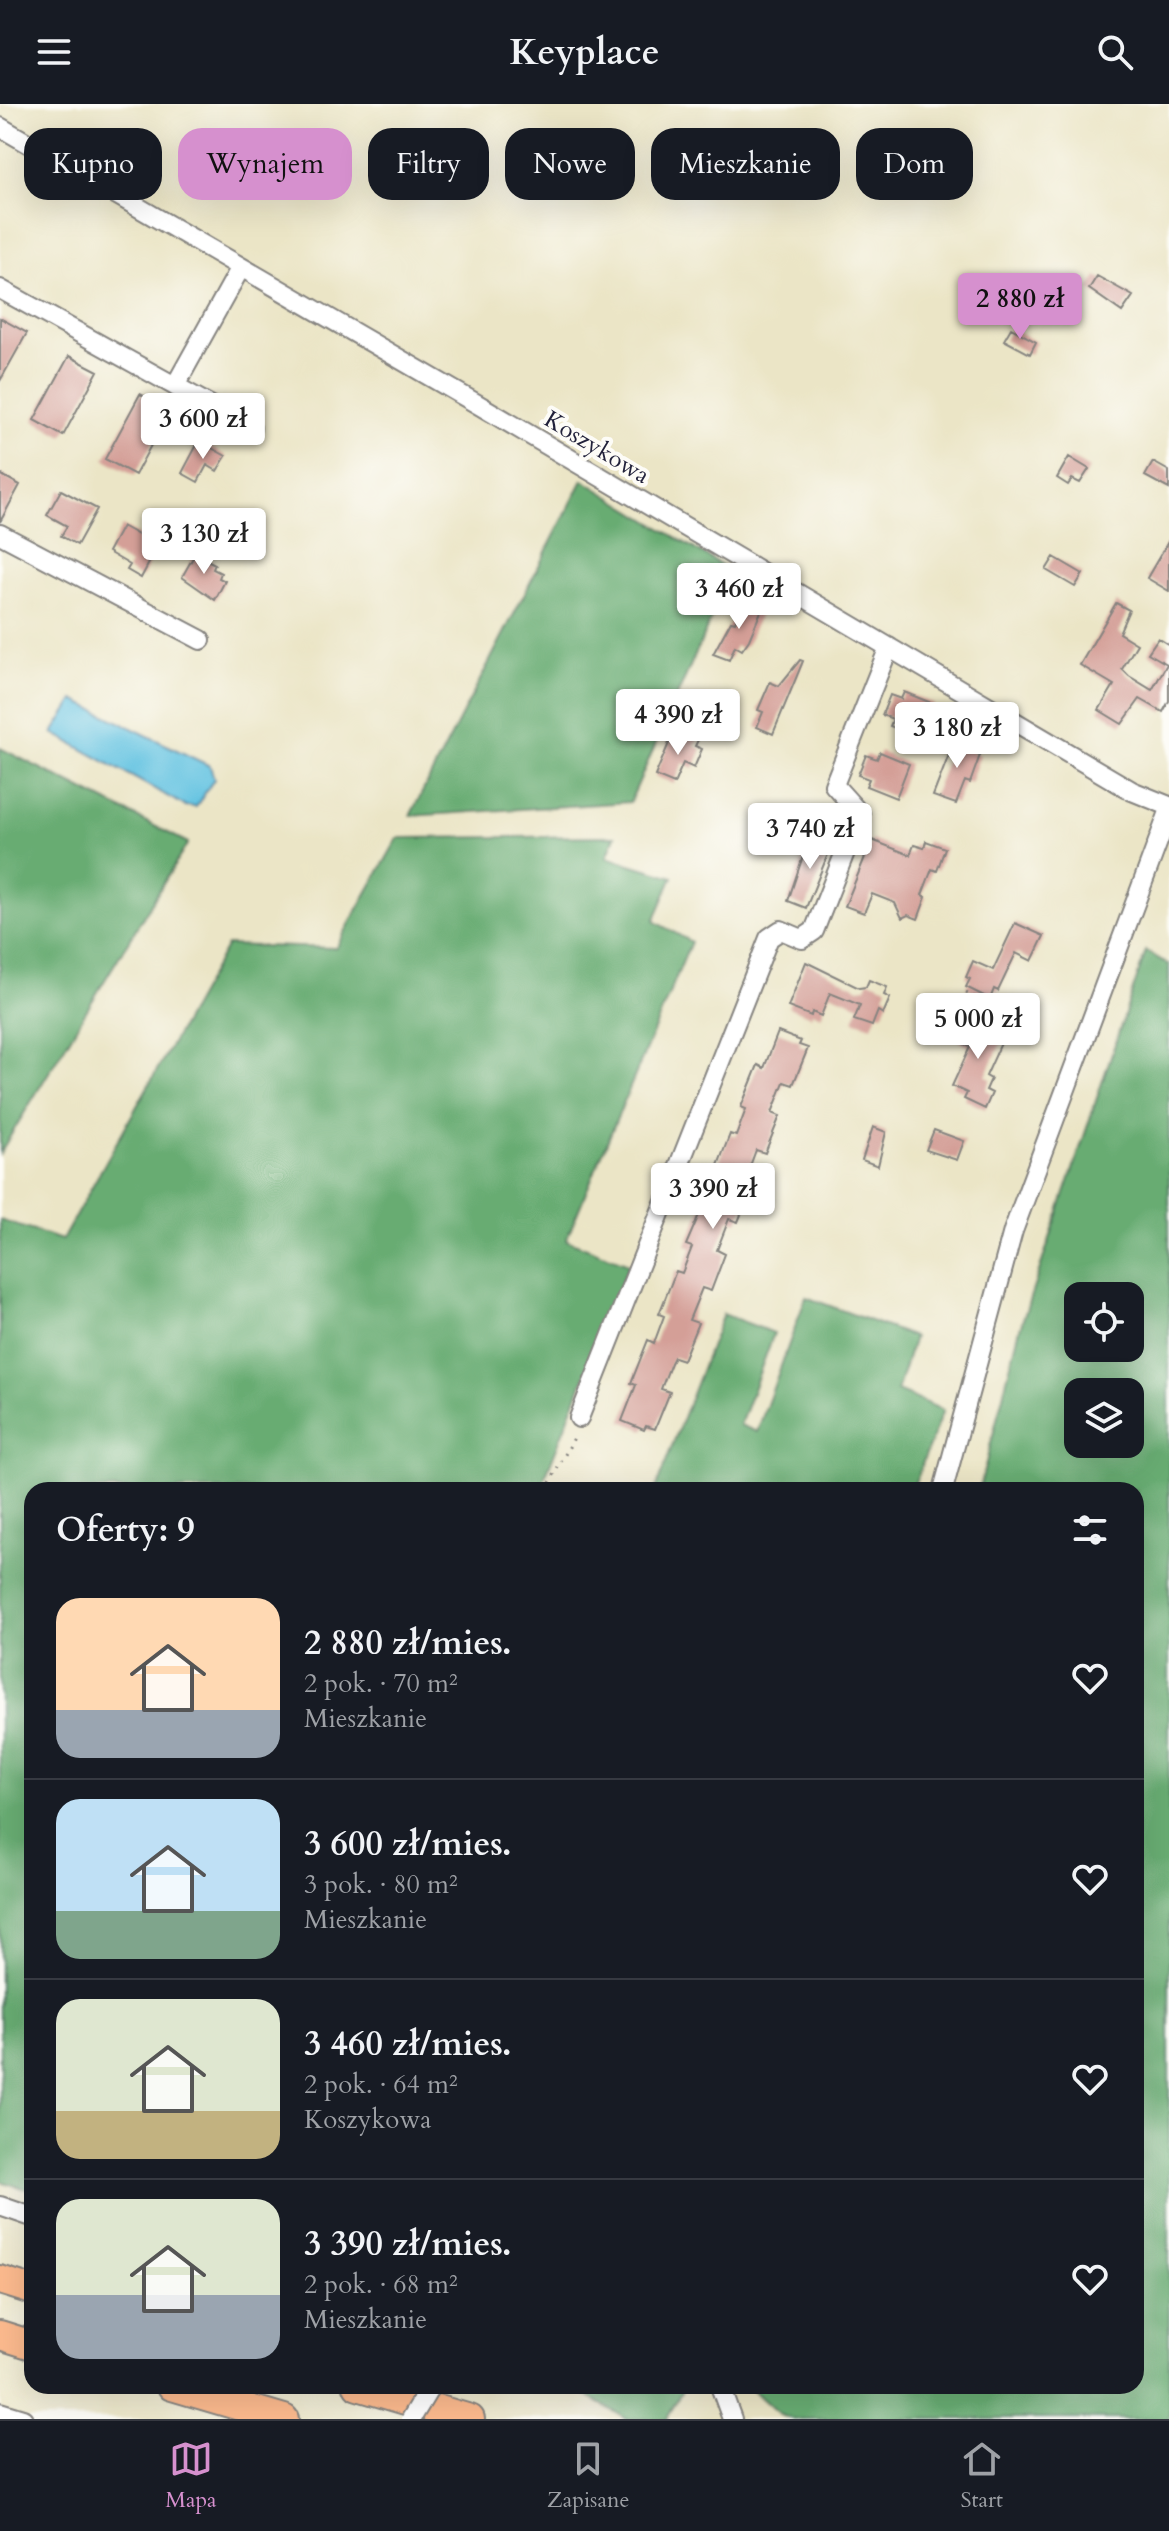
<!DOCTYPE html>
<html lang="pl">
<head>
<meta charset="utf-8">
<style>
	:root { --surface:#171b24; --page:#242831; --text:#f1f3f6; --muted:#9ea1a6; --line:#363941; --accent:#d690ce }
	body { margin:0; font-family:Cardo,serif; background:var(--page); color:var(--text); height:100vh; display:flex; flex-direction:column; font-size:30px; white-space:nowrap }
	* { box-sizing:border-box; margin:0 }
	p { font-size:26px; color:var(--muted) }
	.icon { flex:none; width:44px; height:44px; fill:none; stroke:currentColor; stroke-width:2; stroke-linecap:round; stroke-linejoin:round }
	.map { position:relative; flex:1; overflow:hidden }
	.side { position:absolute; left:24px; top:1378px; width:1120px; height:912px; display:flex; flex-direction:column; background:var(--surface); border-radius:24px; box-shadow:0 8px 32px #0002 }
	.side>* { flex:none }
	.banner { position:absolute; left:24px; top:24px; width:1122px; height:72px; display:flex; gap:16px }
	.controls { position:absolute; left:1064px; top:1178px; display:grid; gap:16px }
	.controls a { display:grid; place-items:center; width:80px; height:80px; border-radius:16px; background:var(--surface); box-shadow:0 8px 32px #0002; font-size:40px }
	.price { position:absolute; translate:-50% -68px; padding:0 18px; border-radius:8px; background:#fff; color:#222; font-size:26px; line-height:52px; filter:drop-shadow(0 2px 4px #0008) }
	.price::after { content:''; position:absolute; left:50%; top:48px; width:24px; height:18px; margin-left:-12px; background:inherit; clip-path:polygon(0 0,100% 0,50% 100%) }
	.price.on { background:var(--accent); color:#111 }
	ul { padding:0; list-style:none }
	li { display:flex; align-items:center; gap:24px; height:200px; padding:0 32px }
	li+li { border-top:2px solid var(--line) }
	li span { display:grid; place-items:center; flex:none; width:224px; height:160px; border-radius:24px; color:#555 }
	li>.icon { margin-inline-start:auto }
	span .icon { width:96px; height:96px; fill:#fffc; stroke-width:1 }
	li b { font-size:34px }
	h2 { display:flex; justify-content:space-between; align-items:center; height:96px; padding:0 32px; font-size:34px }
	.chip { padding:0 28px; border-radius:24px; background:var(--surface); box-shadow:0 8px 32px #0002; font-size:28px; line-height:72px }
	.chip.on { background:var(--accent); color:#111 }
	header { display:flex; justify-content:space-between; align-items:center; height:104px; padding:0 32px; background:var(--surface); font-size:36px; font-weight:700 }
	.tabs { display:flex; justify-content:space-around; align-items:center; height:112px; border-top:2px solid var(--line); background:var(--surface); font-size:22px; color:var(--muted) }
	.tabs a { display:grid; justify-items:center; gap:4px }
	.tabs .on { color:var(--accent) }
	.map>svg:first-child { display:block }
	.forest { fill:#67ac72; stroke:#446756; stroke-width:2; fill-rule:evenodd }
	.water { fill:#62c2e1; stroke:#42728e; stroke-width:2 }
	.building { fill:#d49f97 }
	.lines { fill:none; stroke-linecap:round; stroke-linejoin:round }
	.minor-casing { stroke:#868480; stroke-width:22 }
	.highway-casing { stroke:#868480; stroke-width:32 }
	.path { stroke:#868480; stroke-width:3; stroke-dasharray:2 6; stroke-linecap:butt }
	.minor { stroke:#fff; stroke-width:18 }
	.highway { stroke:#fcba8e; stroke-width:28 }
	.minor-bridge-casing { stroke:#868480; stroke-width:22; stroke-linecap:butt }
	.minor-bridge { stroke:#fff; stroke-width:18 }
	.labels { text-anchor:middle; stroke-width:8; stroke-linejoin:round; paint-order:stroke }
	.street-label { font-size:24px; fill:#22223b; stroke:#fdfcf7 }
</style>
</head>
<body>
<header><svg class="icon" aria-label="menu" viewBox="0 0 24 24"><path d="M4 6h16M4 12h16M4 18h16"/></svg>Keyplace<svg class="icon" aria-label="search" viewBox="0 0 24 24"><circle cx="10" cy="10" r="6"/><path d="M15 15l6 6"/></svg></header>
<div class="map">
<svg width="1169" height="2315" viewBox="0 0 1169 2315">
	<rect width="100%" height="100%" fill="#fdfcf7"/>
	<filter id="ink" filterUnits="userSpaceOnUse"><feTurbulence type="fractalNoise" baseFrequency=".0125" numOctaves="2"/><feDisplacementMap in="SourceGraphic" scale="16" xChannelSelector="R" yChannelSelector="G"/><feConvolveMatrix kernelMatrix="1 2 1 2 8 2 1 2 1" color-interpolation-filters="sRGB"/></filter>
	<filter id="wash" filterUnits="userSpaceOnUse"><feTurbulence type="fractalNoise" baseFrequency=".006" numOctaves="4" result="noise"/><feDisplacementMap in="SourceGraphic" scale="32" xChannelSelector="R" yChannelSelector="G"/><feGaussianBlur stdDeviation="1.8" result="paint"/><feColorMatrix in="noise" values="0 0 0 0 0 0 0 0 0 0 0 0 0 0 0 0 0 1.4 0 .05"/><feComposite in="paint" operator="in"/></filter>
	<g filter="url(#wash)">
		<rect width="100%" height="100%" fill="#ebe5c6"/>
		<!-- forest -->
		<path class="forest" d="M583,376l149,92 -102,230 -220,14z
			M0,644l188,95 -188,310z
			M615,732l-8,21 66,20 -19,44 37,21 -125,298 63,24 -89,226h-508v701l-32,-10v-961l62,20 165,-295 109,3 62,-110z
			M1146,847l23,14v1454h-377l-12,-4 -32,-29h388v-896h-157l41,-162zM1078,1192h52v52h-52zM1078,1288h52v52h-52z
			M806,1193l108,40 -17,54 46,19 -31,80h-257l68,-176 51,19 -34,92 17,7z
			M571,2282h113l-17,33h-40z"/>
		<!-- water -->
		<path class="water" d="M74,596l136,66 4,13 -18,28 -11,-1 -132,-73z"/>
		<g id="blocks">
			<!-- building -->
			<path class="building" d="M1097,172l36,20 -11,16 -33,-23z
				M0,214l27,15 -27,48z
				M1011,224l25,14 -6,12 -26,-14z
				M69,252l29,15 -35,65 -29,-16z
				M140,290l30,16 -35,65 -30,-16z
				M199,337l27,15 -9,15 -10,-6 -9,17 -16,-9z
				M1069,353l20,12 -9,14 -8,-4 -4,6 -11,-7z
				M1153,358l16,9v18l-24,-13z
				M0,370l20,11 -20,37z
				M61,386l36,19 -20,36 -16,-9 6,-10 -20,-11z
				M122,422l36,20 -17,32 -14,-8 3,-5 -22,-13z
				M1169,436v51l-22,-13z
				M195,450l20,10 -2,5 8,4 -2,5 6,3 -10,19 -33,-23z
				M1054,453l29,17 -8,13 -29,-17z
				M744,498l18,7 -13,31 -7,10 -7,-4 -6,14 -16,-6 18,-33 4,1z
				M1116,499l13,7 -10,23 18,11 -15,25 7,7 23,14 15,-26 -19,-11 10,-15 11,7v56l-6,11 -23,-13 -18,25 -23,-14 15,-25 -34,-20z
				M800,556l3,1 -30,73 -16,-7 6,-15 -5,-2 12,-28 9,4z
				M904,588l30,12 -14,34 -30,-12 3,-7 -11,-4 8,-20 11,4z
				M681,628l17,8 -3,6 7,3 -8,19 -11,-5 -9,21 -19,-8 17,-40 6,3z
				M957,630l18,7 -4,10 9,4 -10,28 -5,-2 -9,23 -23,-8z
				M880,648l29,12 -13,34 -30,-12 3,-7 -11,-4 8,-20 11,4z
				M815,731l18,7 -27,66 -18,-7 16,-48 3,1z
				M872,736l38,15 4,-10 10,3 2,-7 19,7 -8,23 -5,-2 -10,26 4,2 -8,22 -10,-4 -6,3 -7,-15 -23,-9 -8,19 -19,-7z
				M1015,819l29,13 -12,25 -16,-8 -18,38 -4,-2 -4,10 -24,-12 4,-8 -4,-2 7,-16 20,9z
				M806,858l53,26 7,-1 3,-7 18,7 -3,8 6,3 -7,16 -5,-3 -6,15 -18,-6 6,-15 -30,-12 -9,23 -9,-4 -1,4 -23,-9z
				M968,916l16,5 2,-4 21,9 -21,46 5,3 -5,11 6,3 -7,16 -21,-10 3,-6 -15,-7 18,-39 -11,-6z
				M778,928l23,9 -2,4 9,3 -15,37 -9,-3 -12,31 8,3 -15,37 -9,-3 -12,32 9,3 -15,37 -9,-3 -12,31 8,4 -14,37 -9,-3 -13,32 9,3 -15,37 -9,-3 -3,6 -10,26 9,3 -15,37 -9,-3 -2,4 -22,-9 14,-36 -5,-2 17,-43 6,3 10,-27 -5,-2 17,-43 6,2 10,-26 -6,-2 18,-42 5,2 10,-27 -5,-2 16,-42 6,2 10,-27 -5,-2 17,-42 6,3z
				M873,1023l13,5 -8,34 -16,-6z
				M934,1026l30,11 -7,19 -31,-10z"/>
		</g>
	</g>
	<g filter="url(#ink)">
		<use href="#blocks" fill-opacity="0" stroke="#868480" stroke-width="2"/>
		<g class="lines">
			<defs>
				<path id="minor" d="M0,23l479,278 653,386 37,15
					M241,163l-66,119 76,42
					M0,185l175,97
					M0,430l201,106
					M579,1314l190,-480 12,-8 21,9 12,-8 46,-117 -26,-29 55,-138
					M943,1386l70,-259 156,-419
					M0,2102l32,11
					M720,2282l12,33
					M0,2308l23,7"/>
				<path id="highway" d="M0,2176l32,10
					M0,2231l32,10
					M172,2282l112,33
					M358,2282l112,33"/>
			</defs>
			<!-- minor casing -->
			<use href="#minor" class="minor-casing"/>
			<!-- highway casing -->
			<use href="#highway" class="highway-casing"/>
			<!-- path -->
			<path class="path" d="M966,889l61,28 8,-19
				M546,1386l30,-56"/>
			<!-- minor -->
			<use href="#minor" class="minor"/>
			<!-- highway -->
			<use href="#highway" class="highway"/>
			<defs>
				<path id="minor-bridge" d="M411,2315l20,-33"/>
			</defs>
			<!-- minor-bridge casing -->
			<use href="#minor-bridge" class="minor-bridge-casing"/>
			<!-- minor-bridge -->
			<use href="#minor-bridge" class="minor-bridge"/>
		</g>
	</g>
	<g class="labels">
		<!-- street labels -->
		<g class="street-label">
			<text transform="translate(597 343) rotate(31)" y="8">Koszykowa</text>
		</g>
	</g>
</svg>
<div class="controls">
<a><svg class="icon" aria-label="locate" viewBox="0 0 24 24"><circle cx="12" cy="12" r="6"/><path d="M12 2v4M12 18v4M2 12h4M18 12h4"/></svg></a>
<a><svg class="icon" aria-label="layers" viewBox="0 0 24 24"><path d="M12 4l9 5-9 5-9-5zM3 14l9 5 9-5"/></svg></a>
</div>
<b class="price on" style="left:1020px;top:237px">2 880 zł</b>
<b class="price" style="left:203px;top:357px">3 600 zł</b>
<b class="price" style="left:204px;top:472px">3 130 zł</b>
<b class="price" style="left:739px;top:527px">3 460 zł</b>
<b class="price" style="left:678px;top:653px">4 390 zł</b>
<b class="price" style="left:957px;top:666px">3 180 zł</b>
<b class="price" style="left:810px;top:767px">3 740 zł</b>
<b class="price" style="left:978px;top:957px">5 000 zł</b>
<b class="price" style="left:713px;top:1127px">3 390 zł</b>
<div class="banner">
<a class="chip">Kupno</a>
<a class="chip on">Wynajem</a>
<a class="chip">Filtry</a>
<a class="chip">Nowe</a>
<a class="chip">Mieszkanie</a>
<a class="chip">Dom</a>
</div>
<section class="side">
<h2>Oferty: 9<svg class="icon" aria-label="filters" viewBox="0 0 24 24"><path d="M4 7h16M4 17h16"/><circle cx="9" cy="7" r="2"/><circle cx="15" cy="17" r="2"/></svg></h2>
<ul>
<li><span style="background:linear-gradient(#ffd9b3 70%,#9aa5b1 0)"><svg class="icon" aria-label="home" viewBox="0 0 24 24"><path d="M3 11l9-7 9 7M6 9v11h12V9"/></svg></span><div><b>2 880 zł/mies.</b><p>2 pok. · 70 m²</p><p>Mieszkanie</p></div><svg class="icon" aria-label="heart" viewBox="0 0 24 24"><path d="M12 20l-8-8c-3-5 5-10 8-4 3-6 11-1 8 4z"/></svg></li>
<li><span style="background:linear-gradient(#bfe0f5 70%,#7fa58c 0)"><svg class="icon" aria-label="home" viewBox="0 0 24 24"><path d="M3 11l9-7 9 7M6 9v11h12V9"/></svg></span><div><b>3 600 zł/mies.</b><p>3 pok. · 80 m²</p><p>Mieszkanie</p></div><svg class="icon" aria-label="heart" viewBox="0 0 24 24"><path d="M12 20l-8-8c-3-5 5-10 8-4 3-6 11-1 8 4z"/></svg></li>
<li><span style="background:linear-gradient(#dfe7d0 70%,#c2b280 0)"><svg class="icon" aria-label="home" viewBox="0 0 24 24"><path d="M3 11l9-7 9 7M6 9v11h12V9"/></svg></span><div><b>3 460 zł/mies.</b><p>2 pok. · 64 m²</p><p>Koszykowa</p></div><svg class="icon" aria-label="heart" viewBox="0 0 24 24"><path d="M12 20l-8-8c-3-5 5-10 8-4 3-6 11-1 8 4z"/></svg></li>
<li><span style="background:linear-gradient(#dfe7d0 60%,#9aa5b1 0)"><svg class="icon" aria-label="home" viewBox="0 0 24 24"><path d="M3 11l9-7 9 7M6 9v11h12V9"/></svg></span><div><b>3 390 zł/mies.</b><p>2 pok. · 68 m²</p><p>Mieszkanie</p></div><svg class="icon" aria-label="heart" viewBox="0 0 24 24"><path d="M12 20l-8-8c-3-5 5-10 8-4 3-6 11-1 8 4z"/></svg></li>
</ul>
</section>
</div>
<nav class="tabs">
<a class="on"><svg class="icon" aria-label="map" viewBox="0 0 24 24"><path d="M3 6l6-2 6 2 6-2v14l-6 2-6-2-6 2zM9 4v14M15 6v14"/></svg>Mapa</a>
<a><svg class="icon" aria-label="saved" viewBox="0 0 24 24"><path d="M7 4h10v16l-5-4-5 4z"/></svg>Zapisane</a>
<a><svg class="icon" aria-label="home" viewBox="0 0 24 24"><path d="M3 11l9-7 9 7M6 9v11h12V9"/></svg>Start</a>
</nav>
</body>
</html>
